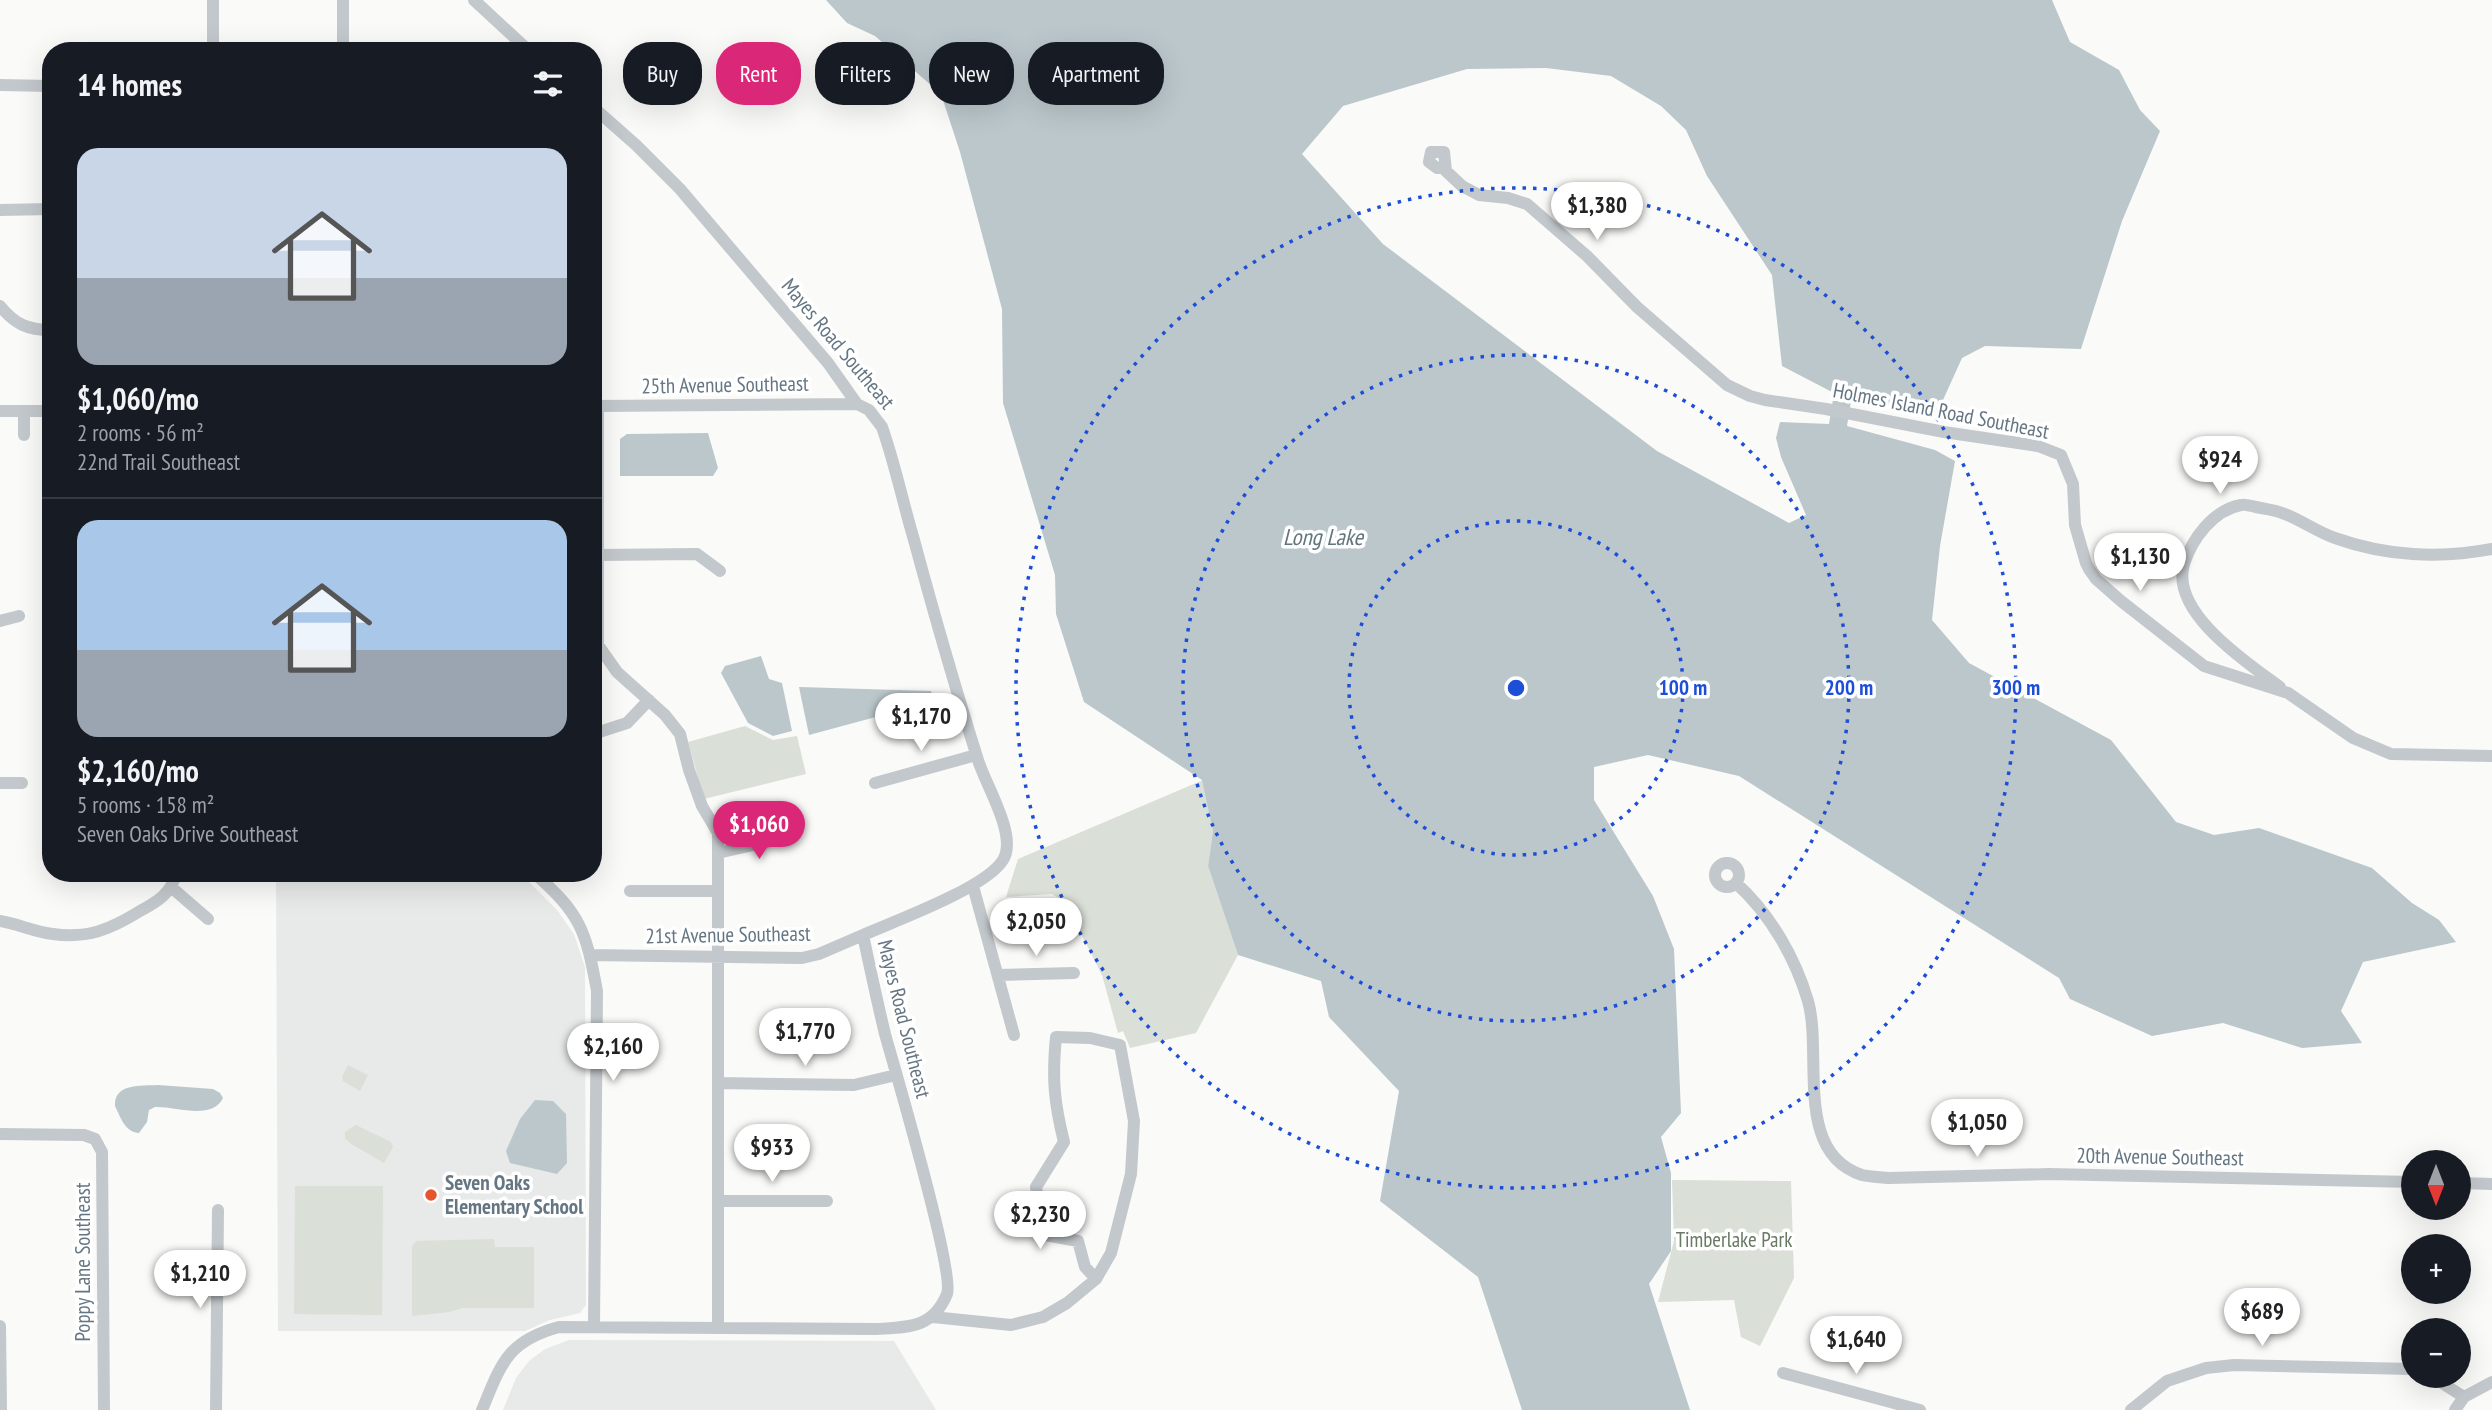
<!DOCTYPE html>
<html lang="en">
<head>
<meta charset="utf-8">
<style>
	:root { --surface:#171b24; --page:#242831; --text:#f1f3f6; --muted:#9ea1a6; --line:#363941; --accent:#db2777 }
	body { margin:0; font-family:"PT Sans Narrow",sans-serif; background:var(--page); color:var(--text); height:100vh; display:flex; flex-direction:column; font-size:26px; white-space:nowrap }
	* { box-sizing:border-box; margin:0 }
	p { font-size:23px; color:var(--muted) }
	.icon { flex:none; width:38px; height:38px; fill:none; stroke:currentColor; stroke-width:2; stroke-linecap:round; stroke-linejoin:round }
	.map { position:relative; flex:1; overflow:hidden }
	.drawer { position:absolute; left:42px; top:42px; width:560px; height:840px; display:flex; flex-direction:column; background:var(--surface); border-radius:28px; box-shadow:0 7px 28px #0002 }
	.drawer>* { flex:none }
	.hud { position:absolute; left:623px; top:42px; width:665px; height:63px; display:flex; gap:14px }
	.needle { width:46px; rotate:180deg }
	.fabs { position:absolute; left:2401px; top:1150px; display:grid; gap:14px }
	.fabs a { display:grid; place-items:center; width:70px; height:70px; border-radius:50%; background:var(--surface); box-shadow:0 7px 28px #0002; font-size:35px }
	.price { position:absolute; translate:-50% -60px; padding:0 16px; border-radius:24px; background:#fff; color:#222; font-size:23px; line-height:46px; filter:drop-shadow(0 2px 4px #0008) }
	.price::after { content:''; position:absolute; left:50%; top:42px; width:21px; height:16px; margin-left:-10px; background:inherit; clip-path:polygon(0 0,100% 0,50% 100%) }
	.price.on { background:var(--accent); color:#fff }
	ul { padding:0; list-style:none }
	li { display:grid; align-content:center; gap:14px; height:371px; padding:0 35px }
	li+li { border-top:2px solid var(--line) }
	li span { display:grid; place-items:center; height:217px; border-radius:21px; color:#555 }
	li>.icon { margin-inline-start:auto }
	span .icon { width:126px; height:126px; fill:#fffc; stroke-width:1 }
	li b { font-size:30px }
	h2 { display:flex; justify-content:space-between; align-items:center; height:84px; padding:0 35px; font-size:30px }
	.chip { padding:0 24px; border-radius:28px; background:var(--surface); box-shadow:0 7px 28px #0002; font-size:24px; line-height:63px }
	.chip.on { background:var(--accent); color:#fff }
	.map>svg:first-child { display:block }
	.built { fill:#e8e9e9 }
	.green { fill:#dadfd7 }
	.water { fill:#bbc7cb; fill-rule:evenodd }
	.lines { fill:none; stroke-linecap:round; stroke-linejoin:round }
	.minor { stroke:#c3c8cc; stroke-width:12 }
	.ring { fill:none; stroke:#1d4ed8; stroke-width:3.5; stroke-dasharray:3.5 7 }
	.poi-dot { fill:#e4572e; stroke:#fff; stroke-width:2.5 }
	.labels { text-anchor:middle; stroke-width:7; stroke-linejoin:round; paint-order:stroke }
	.street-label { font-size:21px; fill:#657683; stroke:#fff }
	.poi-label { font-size:21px; font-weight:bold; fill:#657683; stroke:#fff; text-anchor:start }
	.park-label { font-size:21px; fill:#687a64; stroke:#fff }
	.water-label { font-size:23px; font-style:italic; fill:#60757c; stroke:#fff }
	.centre { fill:#1d4ed8; stroke:#fff; stroke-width:3.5 }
	.ring-label { font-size:21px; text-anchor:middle; font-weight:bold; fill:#1d4ed8; stroke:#fff; stroke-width:7; stroke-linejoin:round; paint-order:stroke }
</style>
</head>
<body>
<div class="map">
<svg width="2492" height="1410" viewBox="0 0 2492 1410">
	<rect width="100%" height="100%" fill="#fafaf8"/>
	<!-- built -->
	<path class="built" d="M276,873h244l37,37 17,24 11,33 1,338 -6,8 -30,7 -25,11h-247z
		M569,1340l325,1 42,69h-433l13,-32 13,-17 16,-12z"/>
	<!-- green -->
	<path class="green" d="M745,726l28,14 24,-4 9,38 -102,25 -16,-57z
		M1203,780l10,51 -5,35 30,89 -42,78 -66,15 -7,-17 -5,2 -16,-58 -37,-73 -13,-8 -46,3 12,-38z
		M348,1065l20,10 -8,16 -17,-10 -1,-4z
		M356,1125l35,17 2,5 -9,16 -33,-19 -6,-6v-6z
		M1672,1180l119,1 3,97 -34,68 -19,-9 -7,-37 -76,2 16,-61z
		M295,1186h88l-1,129 -88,-1z
		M494,1239l1,8h39v61h-72l-13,4 -37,4v-70l4,-5z"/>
	<!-- water -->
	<path class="water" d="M826,0h1226l18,42 49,28 21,40 20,21 -38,90 -41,128 -96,-3 -23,12 -24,53 -87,-10 -4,25 88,24 20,11 -15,85 -8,74 37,43 142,77 65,82 38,13 45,-7 113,40 40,35 27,17 17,22 -93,20 -22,49 21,32 -60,5 -79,-25 -71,13 -82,-37 -11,-21 -320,-202 -91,-21 -54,12v33l59,96 21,53 7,164 -20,24 10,36v78l-22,33 41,126h-168l-44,-133 -98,-76 19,-110 -70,-74 -8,-36 -83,-26 -30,-89 5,-35 -11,-51 -118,-78 -28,-88 -1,-39 -52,-172 -1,-94 -42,-157 -19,-58 -66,-58 -28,-13zM1546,68l65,8 50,30 25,24 21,46 65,99 10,91 52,27 -5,31 -49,-2 -4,16 5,19 25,58 -17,8 -132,-72 -274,-207 -81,-90 41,-48 124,-37z
		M708,433l10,35 -5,8h-93v-37l7,-5z
		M761,656l8,23 13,4 10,48 -19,5 -25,-13 -27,-50 4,-7z
		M799,687l132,4 4,10 -126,34z
		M158,1085l55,4 7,4 3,5c-11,23 -48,8 -68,9l-6,3 -2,12 -8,11c-14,-1 -18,-15 -24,-27 -1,-23 26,-20 43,-21z
		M535,1100l18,1 13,13 1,49 -10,11 -47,-11 -4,-12 14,-32z"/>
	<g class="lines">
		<!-- minor -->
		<path class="minor" d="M213,0v51
			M474,0l55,51
			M343,51v-51
			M0,85l51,1
			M1444,168h-7l-8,-6 2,-10h13l2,19 16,15 17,9 29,3 19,6 60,52 50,51 90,78 23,11 15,4 61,9 118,23 94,14 23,9 12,29 2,41 11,38 3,6 7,10 25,22 83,65 84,27 65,45 38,16 101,2
			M0,210l51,-1
			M0,306c15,18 27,24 51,24
			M593,406l264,-2
			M598,406v239l19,27 48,43 15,19 9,36 13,36 16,27v495
			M0,411h51
			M24,435v-24
			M598,555l99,-1 23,17
			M0,621l19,-5
			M2280,687c-34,-25 -110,-75 -96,-123 8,-25 29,-54 57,-59 4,-1 10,1 15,2 9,2 18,3 26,6 18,6 35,19 53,25 50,18 105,21 157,11
			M593,737l3,-4 31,-10 22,-23
			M0,783h22
			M875,783l101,-28
			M718,853l74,-17
			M1715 875a12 12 0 1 1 24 0a12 12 0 1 1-24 0Z
			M534,873c47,41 52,58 63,118l-3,336
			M1736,883c34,31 59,74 72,118 15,53 -15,152 54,174 8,2 18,2 27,3l160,-4 364,8
			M973,886l41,149
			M171,887l37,32
			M630,891h88
			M0,921c18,3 35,11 53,13 35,5 58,-5 87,-23 17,-9 32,-18 36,-38
			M590,955l212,3 17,-4 44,-19
			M998,975l76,-2
			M718,1083l136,2 42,-10
			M0,1134l84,1 11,4 7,13 2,258
			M2459,1183l33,1
			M718,1201h109
			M933,1317l78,8 32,-8 24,-14 29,-24 15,-26 20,-79 3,-53 -14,-76 -30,-7 -34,-1c-4,41 -2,65 8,105l-28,45 9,48 33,6 7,26 11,12
			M0,1326l1,84
			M1783,1373l137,37
			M2431,1376l33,21 28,-15
			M216,1410l2,-200
			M482,1410c19,-46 25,-69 77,-83l318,2c32,-2 56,-1 70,-35 8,-21 -52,-224 -62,-260 -8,-33 -15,-66 -22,-99 32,-14 123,-47 140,-75 15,-24 -17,-74 -25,-100 -23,-73 -44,-146 -64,-220 -11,-37 -19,-76 -32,-113l-13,-17 -12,-6 -29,-41 -148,-174 -44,-44 -43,-38
			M2131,1410l36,-29 39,-13 28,-3 179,4
			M2455,1410l9,-13"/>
	</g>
	<!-- distance rings -->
	<g class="ring">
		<circle cx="1516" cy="688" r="167"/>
		<circle cx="1516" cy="688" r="333"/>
		<circle cx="1516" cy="688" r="500"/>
	</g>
	<!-- markers -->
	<circle class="poi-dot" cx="431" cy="1195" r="7"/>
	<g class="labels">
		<!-- street labels -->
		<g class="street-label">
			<text transform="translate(838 344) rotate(50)" y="7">Mayes Road Southeast</text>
			<text transform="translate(725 385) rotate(-1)" y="7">25th Avenue Southeast</text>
			<text transform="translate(1941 411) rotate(11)" y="7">Holmes Island Road Southeast</text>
			<text transform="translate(728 935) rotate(-1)" y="7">21st Avenue Southeast</text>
			<text transform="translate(904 1019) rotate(76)" y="7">Mayes Road Southeast</text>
			<text transform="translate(2160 1157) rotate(1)" y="7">20th Avenue Southeast</text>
			<text transform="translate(83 1262) rotate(-90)" y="7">Poppy Lane Southeast</text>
		</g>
		<!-- poi labels -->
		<g class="poi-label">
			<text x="445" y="1190">Seven Oaks<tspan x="445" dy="24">Elementary School</tspan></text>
		</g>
		<!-- park labels -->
		<g class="park-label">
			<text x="1734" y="1247">Timberlake Park</text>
		</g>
		<!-- water labels -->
		<g class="water-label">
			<text x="1323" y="545">Long Lake</text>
		</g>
	</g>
	<circle cx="1516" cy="688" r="10" class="centre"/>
	<g class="ring-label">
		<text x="1683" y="695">100 m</text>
		<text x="1849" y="695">200 m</text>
		<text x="2016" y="695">300 m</text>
	</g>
</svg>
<div class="fabs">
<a><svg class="needle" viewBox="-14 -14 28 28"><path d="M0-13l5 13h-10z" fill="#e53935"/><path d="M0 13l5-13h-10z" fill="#9ea1a6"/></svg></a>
<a>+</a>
<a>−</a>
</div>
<b class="price" style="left:1597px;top:242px">$1,380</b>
<b class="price" style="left:2220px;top:496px">$924</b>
<b class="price" style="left:2140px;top:593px">$1,130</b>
<b class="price" style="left:921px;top:753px">$1,170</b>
<b class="price on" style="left:759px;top:861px">$1,060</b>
<b class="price" style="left:1036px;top:958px">$2,050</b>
<b class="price" style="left:805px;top:1068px">$1,770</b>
<b class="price" style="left:613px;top:1083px">$2,160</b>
<b class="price" style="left:1977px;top:1159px">$1,050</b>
<b class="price" style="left:772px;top:1184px">$933</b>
<b class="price" style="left:1040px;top:1251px">$2,230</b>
<b class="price" style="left:200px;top:1310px">$1,210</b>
<b class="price" style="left:2262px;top:1348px">$689</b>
<b class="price" style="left:1856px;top:1376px">$1,640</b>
<div class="hud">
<a class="chip">Buy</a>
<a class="chip on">Rent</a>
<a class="chip">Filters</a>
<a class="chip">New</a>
<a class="chip">Apartment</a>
</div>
<section class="drawer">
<h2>14 homes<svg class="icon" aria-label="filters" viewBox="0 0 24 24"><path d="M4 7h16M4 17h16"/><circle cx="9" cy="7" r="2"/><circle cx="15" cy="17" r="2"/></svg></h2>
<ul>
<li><span style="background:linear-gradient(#c9d6e8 60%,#9aa5b1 0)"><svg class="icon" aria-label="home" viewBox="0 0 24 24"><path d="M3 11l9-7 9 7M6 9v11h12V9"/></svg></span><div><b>$1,060/mo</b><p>2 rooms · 56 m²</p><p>22nd Trail Southeast</p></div></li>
<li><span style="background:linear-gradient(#a9c7e8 60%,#9aa5b1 0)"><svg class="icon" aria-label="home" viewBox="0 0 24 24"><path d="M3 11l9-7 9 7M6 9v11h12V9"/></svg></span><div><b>$2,160/mo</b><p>5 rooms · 158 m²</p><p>Seven Oaks Drive Southeast</p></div></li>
</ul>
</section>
</div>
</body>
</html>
